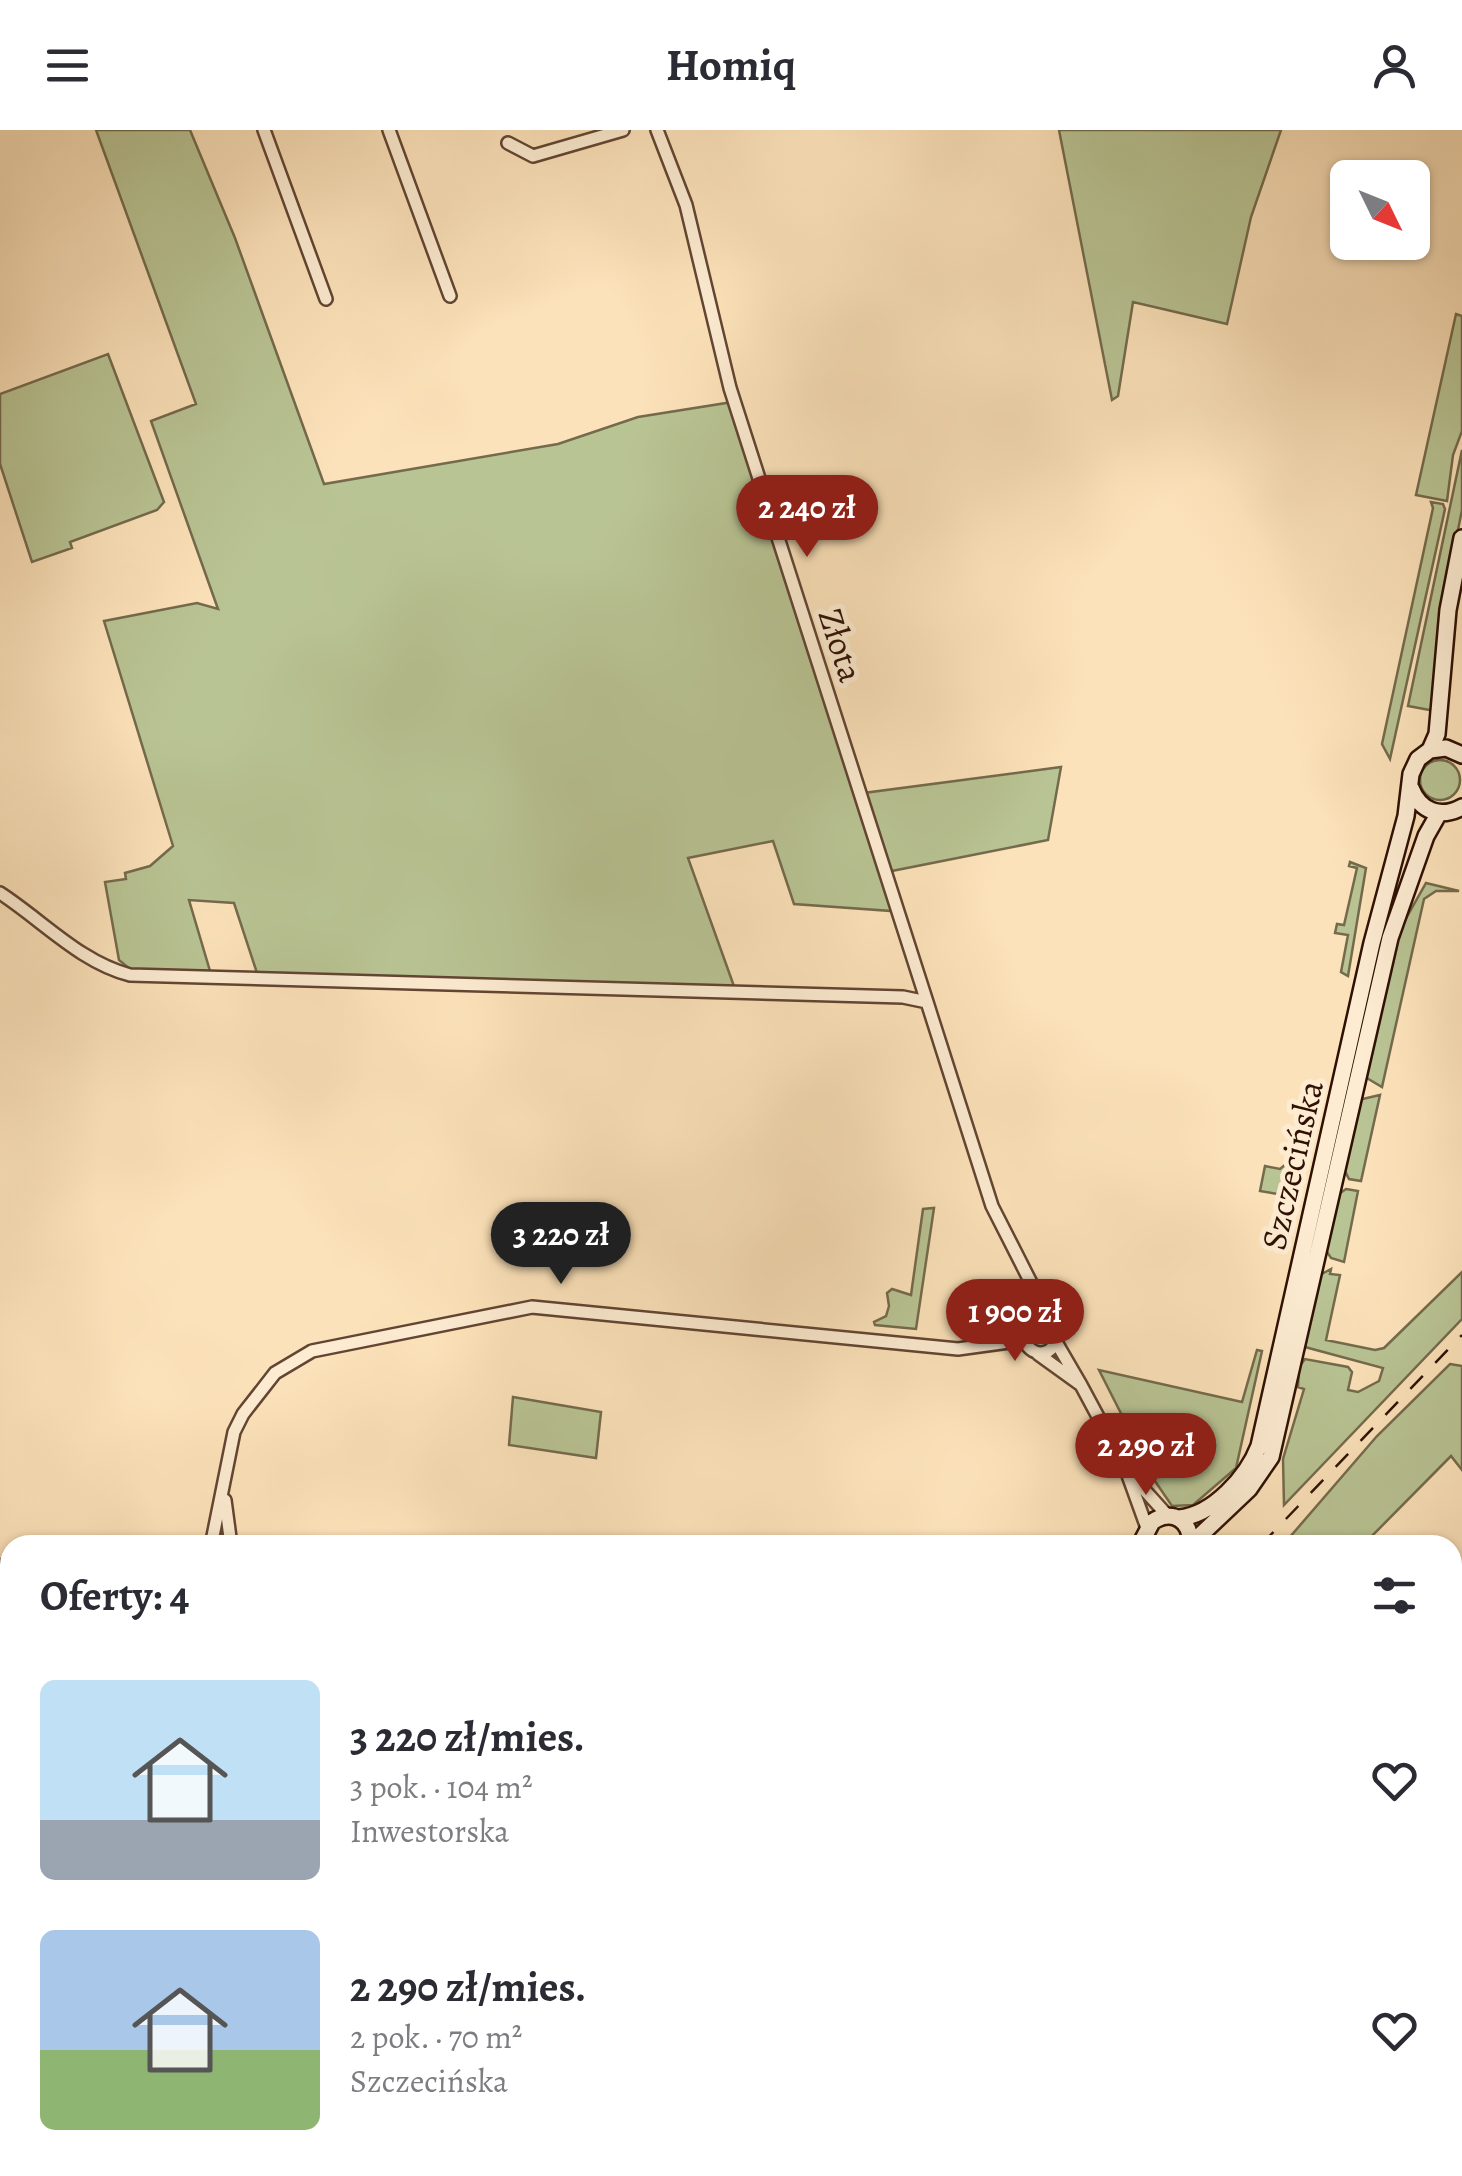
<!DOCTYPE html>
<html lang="pl">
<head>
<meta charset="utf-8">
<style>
	:root { --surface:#fff; --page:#f7f7f7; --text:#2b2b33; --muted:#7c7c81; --accent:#8f2418 }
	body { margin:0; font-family:Alegreya,serif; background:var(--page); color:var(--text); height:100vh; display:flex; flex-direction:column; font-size:38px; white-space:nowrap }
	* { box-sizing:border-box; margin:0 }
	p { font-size:32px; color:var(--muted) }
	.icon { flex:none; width:55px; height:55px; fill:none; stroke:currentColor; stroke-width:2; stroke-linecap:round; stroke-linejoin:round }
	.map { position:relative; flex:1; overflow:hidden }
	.panel { position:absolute; left:0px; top:1405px; width:1462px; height:642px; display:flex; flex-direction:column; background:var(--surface); border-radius:30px 30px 0 0; box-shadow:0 2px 8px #0004 }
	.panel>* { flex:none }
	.needle { width:65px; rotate:133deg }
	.fabs { position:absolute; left:1330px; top:30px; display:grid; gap:20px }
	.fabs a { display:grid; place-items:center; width:100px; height:100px; border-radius:15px; background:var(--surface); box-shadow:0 2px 8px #0004; font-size:50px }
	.price { position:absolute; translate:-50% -85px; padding:0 22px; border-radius:35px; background:var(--accent); color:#fff; font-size:32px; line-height:65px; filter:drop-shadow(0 2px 5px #0008) }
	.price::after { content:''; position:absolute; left:50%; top:60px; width:30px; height:22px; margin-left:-15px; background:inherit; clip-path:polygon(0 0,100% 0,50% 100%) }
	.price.active { background:#222; color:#fff }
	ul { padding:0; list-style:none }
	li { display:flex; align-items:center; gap:30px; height:250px; padding:0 40px }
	li span { display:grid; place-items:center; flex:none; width:280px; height:200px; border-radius:15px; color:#555 }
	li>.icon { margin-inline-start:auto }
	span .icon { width:120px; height:120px; fill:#fffc; stroke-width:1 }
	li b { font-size:42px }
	h2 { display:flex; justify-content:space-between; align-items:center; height:120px; padding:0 40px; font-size:42px }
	header { display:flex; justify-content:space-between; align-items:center; height:130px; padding:0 40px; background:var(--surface); font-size:45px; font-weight:700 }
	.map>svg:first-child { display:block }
	.green { fill:#b9c494; stroke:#746a4c; stroke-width:2.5 }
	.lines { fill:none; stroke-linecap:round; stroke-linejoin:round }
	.street-casing { stroke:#624532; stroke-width:16 }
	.secondary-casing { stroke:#2f1104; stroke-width:20 }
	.street { stroke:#fdecd2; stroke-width:11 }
	.secondary { stroke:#fdecd2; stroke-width:15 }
	.rail { stroke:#2f1104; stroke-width:2.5; stroke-dasharray:18 18; stroke-linecap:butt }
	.labels { text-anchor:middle; stroke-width:10; stroke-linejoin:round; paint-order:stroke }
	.street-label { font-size:35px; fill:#2f1104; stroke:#fdecd2 }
</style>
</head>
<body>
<header><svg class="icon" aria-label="menu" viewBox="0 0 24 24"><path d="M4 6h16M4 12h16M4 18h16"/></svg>Homiq<svg class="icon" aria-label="person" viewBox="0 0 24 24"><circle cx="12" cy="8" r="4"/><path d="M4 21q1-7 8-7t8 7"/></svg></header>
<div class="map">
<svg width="1462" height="2046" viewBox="0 0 1462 2046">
	<rect width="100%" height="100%" fill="#fce2ba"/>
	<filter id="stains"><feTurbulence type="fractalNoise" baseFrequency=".002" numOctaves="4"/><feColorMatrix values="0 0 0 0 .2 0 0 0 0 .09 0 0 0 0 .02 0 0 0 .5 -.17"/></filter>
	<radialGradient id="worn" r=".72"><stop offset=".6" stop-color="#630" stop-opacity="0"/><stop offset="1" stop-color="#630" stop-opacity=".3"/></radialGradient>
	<!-- green -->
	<path class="green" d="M96,0h94l45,108 89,246 234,-40 80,-27 101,-16 124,392 198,-26 -13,73 -156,31 -10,6 10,34 -98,-7 -21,-63 -85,17 47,131 -478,-16 -23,-70 -45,-3 21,71 -80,-2 -11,-9 -14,-78 21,-3 -1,-6 25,-7 23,-20 -69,-225 93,-18 21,6 -67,-188 45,-17z
		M1059,0h222l-30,87 -24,107 -94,-22 -15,94 -6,4z
		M1456,184l6,2v115l-9,24 -6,46 -31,-6z
		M108,224l56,148 -7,8 -87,32 2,6 -40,14 -32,-98v-70z
		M1462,320v60l-16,79 -11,122 -27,-5z
		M1431,372l12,2 2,5 -55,250 -8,-15 51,-236z
		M1420 650a20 20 0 1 1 40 0a20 20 0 1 1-40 0Z
		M1350,732l16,6 -18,108 -7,-4 7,-37 -13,-2 2,-9 7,1 13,-57 -8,-2z
		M1426,753l33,8h-23l-12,8 -42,188 -17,-10 30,-139z
		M1380,965l-19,86 -12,-2 -6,-12 15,-67z
		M1308,1016h2l-14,51 -36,-6 5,-25 15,3z
		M1346,1059l12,2 -14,71 -13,-4 -6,-9 11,-53z
		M934,1078l-18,121 -41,-4 -1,-3 12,-6 3,-10 -2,-13 5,-4 19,6 12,-86z
		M1331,1139l-1,5 10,1 -14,65 49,10 9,-2 78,-76v47l-178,186 -1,-46 21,-70 -6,-2 1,-20 6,-8 43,8 4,5 -4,18 10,2 21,-11 4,-13 -78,-21 13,-71z
		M1257,1220l5,1 -26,117 -43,37 -21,1 -41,-60 4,-5 -36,-71 143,32z
		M1450,1234l12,2v104l-11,-14 -88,89h-80l94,-109z
		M513,1267l88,15 -5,46 -87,-13z
		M0,1429l10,1v239l-10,-1z
		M516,2038h381l-5,8h-384z"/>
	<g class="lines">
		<defs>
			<path id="street" d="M264,0l62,169
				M389,0l61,166
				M657,0l29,75 44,183 197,614
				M508,13l25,13 90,-26
				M0,763c43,28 80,69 130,82l773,22 24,5 65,204 65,128c-1,22 -24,26 -33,6l5,-14 14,-5 9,4
				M1027,1198l3,-39
				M1038,1224l43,31 -25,-43
				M1081,1255l44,82 22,61
				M1130,1344l37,41
				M225,1370l6,45
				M212,1411l22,-109 9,-18 32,-41 37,-22 220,-44 426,42 66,-9
				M158,2046l1,-8"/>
			<path id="secondary" d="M1430,620l7,-16 11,-124 14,-72
				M1411,658c9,23 29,31 51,19
				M1179,1388c34,-3 68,-41 80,-72l113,-503 34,-127 5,-42 7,-15 12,-9 16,-2 16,7
				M1140,1415l12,-23c21,-14 40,-1 38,23
				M1190,1415l59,-56 22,-32 119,-519 36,-102 13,-23
				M1452,1750l10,3
				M481,2046l9,-8
				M1103,2046l2,-8"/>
		</defs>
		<!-- street casing -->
		<use href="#street" class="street-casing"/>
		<!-- secondary casing -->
		<use href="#secondary" class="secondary-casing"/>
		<!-- street -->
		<use href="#street" class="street"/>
		<!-- secondary -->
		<use href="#secondary" class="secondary"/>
		<!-- rail -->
		<path class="rail" d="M1261,1415l201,-210
			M903,2046l4,-8"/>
	</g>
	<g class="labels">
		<!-- street labels -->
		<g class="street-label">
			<text transform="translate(841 515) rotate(72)" y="12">Złota</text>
			<text transform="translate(1292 1035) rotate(-77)" y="12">Szczecińska</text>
		</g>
	</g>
	<rect width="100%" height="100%" filter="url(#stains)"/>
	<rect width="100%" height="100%" fill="url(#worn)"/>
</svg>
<div class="fabs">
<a><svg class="needle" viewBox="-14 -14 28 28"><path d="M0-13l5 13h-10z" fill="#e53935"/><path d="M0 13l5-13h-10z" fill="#7c7c81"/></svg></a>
</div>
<b class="price" style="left:807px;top:430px">2 240 zł</b>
<b class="price active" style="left:561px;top:1157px">3 220 zł</b>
<b class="price" style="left:1015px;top:1234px">1 900 zł</b>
<b class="price" style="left:1146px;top:1368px">2 290 zł</b>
<section class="panel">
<h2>Oferty: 4<svg class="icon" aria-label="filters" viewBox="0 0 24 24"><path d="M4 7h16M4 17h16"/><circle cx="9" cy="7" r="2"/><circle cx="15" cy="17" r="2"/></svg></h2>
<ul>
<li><span style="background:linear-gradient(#bfe0f5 70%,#9aa5b1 0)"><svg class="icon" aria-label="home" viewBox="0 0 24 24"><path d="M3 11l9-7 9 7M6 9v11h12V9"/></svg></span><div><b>3 220 zł/mies.</b><p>3 pok. · 104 m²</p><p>Inwestorska</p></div><svg class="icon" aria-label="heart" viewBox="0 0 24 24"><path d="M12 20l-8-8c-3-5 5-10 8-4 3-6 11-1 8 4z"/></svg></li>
<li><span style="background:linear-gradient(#a9c7e8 60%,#8fb573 0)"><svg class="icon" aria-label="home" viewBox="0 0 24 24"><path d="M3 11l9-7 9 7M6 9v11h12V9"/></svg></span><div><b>2 290 zł/mies.</b><p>2 pok. · 70 m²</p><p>Szczecińska</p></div><svg class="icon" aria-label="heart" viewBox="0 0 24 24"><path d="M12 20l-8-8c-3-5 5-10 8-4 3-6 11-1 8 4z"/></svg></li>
</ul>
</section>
</div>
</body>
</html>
